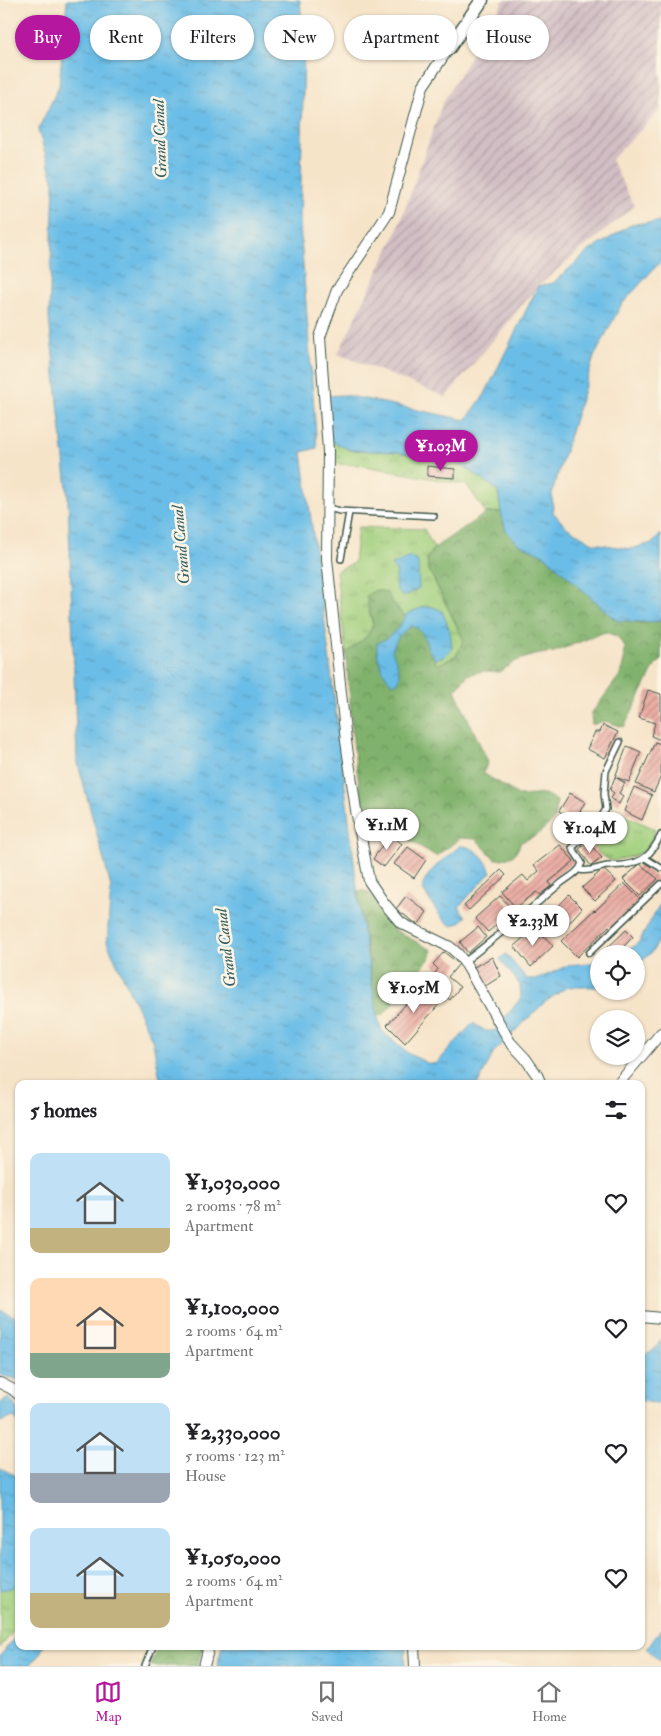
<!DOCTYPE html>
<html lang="en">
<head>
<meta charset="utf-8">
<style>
	:root { --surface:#fff; --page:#f6f6f6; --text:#202124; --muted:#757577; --line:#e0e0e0; --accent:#b5179e }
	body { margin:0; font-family:"IM FELL Double Pica",serif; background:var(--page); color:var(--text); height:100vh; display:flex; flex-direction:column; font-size:19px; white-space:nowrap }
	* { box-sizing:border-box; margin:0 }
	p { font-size:16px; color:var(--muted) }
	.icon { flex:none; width:28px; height:28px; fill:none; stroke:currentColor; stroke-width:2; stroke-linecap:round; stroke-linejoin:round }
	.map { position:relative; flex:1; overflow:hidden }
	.side { position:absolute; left:15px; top:1080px; width:630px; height:570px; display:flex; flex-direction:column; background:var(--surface); border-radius:10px; box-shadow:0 1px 4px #0004 }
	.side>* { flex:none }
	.top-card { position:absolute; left:15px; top:15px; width:631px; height:45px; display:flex; gap:10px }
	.buttons { position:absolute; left:590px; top:945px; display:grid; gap:10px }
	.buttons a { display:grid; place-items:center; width:55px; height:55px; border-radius:50%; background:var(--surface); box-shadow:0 1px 4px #0004; font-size:25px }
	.price { position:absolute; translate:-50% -42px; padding:0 11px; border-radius:18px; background:#fff; color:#222; font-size:16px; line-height:32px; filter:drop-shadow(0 1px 2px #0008) }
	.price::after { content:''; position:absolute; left:50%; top:30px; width:15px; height:11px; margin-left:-8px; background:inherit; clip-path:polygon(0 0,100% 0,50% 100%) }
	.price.current { background:var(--accent); color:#fff }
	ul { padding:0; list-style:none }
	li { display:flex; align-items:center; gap:15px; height:125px; padding:0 15px }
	li span { display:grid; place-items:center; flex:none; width:140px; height:100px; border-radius:10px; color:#555 }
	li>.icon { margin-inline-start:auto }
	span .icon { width:60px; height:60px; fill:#fffc; stroke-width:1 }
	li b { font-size:21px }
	h2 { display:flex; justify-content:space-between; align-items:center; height:60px; padding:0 15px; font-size:21px }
	.pill { padding:0 18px; border-radius:22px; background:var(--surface); box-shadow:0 1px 4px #0004; font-size:18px; line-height:45px }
	.pill.current { background:var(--accent); color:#fff }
	.dock { display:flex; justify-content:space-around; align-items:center; height:70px; border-top:1px solid var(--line); background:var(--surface); font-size:14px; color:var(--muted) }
	.dock a { display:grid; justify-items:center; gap:2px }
	.dock .current { color:var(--accent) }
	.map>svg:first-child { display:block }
	.industrial { fill:url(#industrial-furrows) }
	.grass { fill:url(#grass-tufts); stroke:#608659 }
	.forest { fill:url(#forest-crowns); stroke:#507850 }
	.water { fill:url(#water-ripples); stroke:#457d8e }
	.building { fill:url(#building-hatch) }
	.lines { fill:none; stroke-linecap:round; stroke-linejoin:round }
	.service-casing { stroke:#3f564a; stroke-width:8 }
	.minor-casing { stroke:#3f564a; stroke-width:12 }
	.tertiary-casing { stroke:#3f564a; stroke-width:15 }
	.service { stroke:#fff; stroke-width:5 }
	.minor { stroke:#fff; stroke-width:10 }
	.tertiary { stroke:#fff; stroke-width:12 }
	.labels { text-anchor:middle; stroke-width:5; stroke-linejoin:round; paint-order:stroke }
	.water-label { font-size:16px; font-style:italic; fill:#325d61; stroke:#fcf5e5 }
</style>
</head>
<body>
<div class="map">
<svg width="661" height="1666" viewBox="0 0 661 1666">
	<defs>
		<pattern id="industrial-furrows" width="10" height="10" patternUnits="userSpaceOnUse" patternTransform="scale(1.25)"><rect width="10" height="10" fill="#d2bec4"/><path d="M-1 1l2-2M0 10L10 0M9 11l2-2" fill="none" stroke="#aa9ca0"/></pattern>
		<pattern id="grass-tufts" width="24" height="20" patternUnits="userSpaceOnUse" patternTransform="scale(1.25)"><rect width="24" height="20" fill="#a2d07e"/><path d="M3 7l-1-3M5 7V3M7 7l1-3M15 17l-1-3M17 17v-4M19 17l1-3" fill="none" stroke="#83aa68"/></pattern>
		<pattern id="forest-crowns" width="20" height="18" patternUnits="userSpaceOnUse" patternTransform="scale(1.25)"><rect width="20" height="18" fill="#81b26d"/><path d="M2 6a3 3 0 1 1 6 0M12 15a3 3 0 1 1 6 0" fill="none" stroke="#69925a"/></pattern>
		<pattern id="water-ripples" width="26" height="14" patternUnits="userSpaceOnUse" patternTransform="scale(1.25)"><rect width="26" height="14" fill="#6bbde7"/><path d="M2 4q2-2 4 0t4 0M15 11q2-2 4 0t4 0" fill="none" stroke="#579bbc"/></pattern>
		<pattern id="building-hatch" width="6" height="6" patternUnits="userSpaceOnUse" patternTransform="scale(1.25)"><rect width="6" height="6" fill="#ebaea5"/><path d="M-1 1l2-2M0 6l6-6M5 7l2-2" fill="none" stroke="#be8f87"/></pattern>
	</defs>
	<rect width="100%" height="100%" fill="#fcf5e5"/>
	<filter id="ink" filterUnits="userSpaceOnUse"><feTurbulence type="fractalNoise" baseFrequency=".02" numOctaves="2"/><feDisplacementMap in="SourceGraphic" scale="10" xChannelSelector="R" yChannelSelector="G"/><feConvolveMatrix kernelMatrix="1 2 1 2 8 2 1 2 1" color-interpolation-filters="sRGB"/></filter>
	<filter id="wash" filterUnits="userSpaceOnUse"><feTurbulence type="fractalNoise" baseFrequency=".0096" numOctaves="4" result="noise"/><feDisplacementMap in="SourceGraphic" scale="20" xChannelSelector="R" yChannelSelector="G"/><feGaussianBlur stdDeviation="1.12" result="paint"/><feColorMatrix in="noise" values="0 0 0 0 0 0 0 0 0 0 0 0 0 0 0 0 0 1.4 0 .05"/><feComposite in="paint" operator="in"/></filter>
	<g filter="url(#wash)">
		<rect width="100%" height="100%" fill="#f6e4c9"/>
		<!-- industrial -->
		<path class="industrial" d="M504,0h157v109l-50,51 23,46 -96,80 -92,111 -108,-43 58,-120 47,-132z"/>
		<!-- grass -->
		<path class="grass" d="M323,437l27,13 47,2 64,12 38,27 2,21 -15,1 -19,-28 -108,-20 -24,-1z
			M358,527l66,2 10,19 -7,11 1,9 36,73 -8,15 -19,9 -16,-44c-20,-2 -25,-14 -35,-29l-18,15 5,18 -5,11 -22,17 -10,-82 18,-8z
			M613,810l42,19c-2,5 -3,12 -6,16 -7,12 -26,13 -38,16l-11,-7 -12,-15 19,-20z
			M19,1574v50l-19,24v-66z"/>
		<!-- forest -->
		<path class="forest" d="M501,512l5,19 13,13 25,11 72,65 23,2 22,-1v40l-5,3 -32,63 -20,-6 -12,4 -1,-11 29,-39 4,-14 1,-14 -8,-11 -12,-4 -51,20 -20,3 -18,6 -16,11 -15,-1 -16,3 -14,16 33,72 -5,11 37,23 25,-2 12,7 -3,19 -17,15 -16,7c-6,15 -9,17 -26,17l-19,-20 -15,-1 -25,18 -50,-30 -17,19 -15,-94 -8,-98 21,-17 6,-11 -7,-29 9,-6 11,2c11,16 15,27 35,29l16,44 19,-9 8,-16 -36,-72 -1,-9 7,-11 52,-35z
			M358,891h10l28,40 36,19 -2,8 -47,57h-6z
			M158,1646h45l-6,20h-47z"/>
		<!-- water -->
		<path class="water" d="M67,0h233l4,49 -4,176 17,223 -15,4 27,203 32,264 16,96 5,16 27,23 18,9 9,1 37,-41 13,8h8l27,-33 -1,-13 -20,-26 6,-5 21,25h11l31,-14 30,-3v25h-32l-22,15 -51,50 -16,32h-317l-8,-42 -46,-100 4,-55 -34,-127 -9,-262 -19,-180 5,-135 -16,-53 21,-44z
			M661,219v42l-40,44 -27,52 -42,136 1,19 13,15 27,16 37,6 23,-6 8,-9v87l-22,1 -23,-2 -72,-65 -25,-11 -13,-13 -5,-19 -3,-21 -37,-27 -64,-12 -47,-2 -27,-13 -3,-41 25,-1 121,25 19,-26 53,-108 15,-3 36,-32 43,-27 25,-2z
			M411,557l7,5 1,26 -16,9c-9,-7 -8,-14 -6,-25l-6,-7z
			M423,607h10l9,4 8,20 2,17 -7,8 -9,3c-14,-11 -6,-27 -24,-33 -11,6 -16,13 -20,24l8,23 -1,8 -7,3c-9,-10 -17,-28 -15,-41l9,-4 12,-11 9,-14z
			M460,846c16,0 26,13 31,26l-32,35 7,10 -6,5 -8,4c-14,-8 -21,-25 -30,-37 4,-19 24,-31 38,-43z
			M661,902v35l-9,15 -16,15v-13h-12l15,-12z
			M0,1310l19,8v62l-19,-5z
			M661,1340v64l-20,-3v-44l15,-9z
			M9,1398l10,12v14l-5,-7 -14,5v-19z
			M0,1468l19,9v107l-8,4 -11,2z
			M661,1629v32l-14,-12z
			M19,1632v14h25l-5,9 -10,11h-29v-10z
			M222,1646h184l-1,20h-188z"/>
		<g id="blocks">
			<!-- building -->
			<path class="building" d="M427,466l28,3v9l-28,-2z
				M648,690l13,4v46l-10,-4 4,-13 -16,-5z
				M603,725l15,7 -13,26 -18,-9 8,-17h5z
				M655,742l6,2v32l-7,16 -18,-8z
				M627,746l14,6 -12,30 -14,-5 10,6 -6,10 4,3 -4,8 -8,-5 3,-6 -4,-3z
				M634,787l18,8 -10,25 -18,-9z
				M570,793l15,9 -10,19 -16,-10z
				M390,834l12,10 -18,23 -11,-8z
				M588,842l14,16 -11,8 -12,-17z
				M560,845l14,16 -25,21 2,4 -11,9 -4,-3 -20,16 -14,-16 21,-17 5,6 11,-10 -5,-6z
				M408,847l18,13 -12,18 -20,-14z
				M640,864l18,15 -18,17 -17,-17z
				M603,869l13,12 -21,20 -13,-13z
				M501,870l5,5 -37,35 -5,-4z
				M624,883l17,17 -30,28 -2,-2 -32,31 -16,-16 33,-31 1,1z
				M569,895l13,13 -24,27 -14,-14z
				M406,896l21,16 -9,13 -22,-16z
				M500,896l13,14 -25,22 -13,-14z
				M478,927l8,10 -18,16 -8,-11z
				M536,927l17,19 -22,21 -17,-21z
				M626,930l7,7 -17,17h-15z
				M444,952l15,12 -11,13 12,10 -10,13 -21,-19 9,-12 -5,-5z
				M492,957l9,19 -17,11 -10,-20z
				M423,985l19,16 -37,42 -18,-18z"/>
		</g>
	</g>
	<g filter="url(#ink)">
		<use href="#blocks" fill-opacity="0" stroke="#3f564a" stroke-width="1"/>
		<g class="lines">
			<defs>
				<path id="service" d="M328,508l12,3 94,5
					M341,559l8,-47
					M645,858l16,10
					M580,870c9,2 14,-1 23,-3 6,-2 13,-1 20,-2 21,-2 29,-12 38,-30
					M589,953l72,-69
					M464,962c33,-25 64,-51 96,-78 8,-7 18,-10 22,-21l-10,-15 24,-22 10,-17 -2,-15 2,-23 14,-29
					M145,1666l8,-20"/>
				<path id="minor" d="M449,48l-26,38 -34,126 -52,78 -17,47 8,114 -1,108 19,182 10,69 13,71 15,22 17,20 49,24 8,7 9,12 43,76 15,16 12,17 4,9
					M618,1084l43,-51
					M641,1316l20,2
					M0,1383l12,6 7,6
					M414,1646l1,20
					M204,1666l5,-20"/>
				<path id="tertiary" d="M449,48l33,-48"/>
			</defs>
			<!-- service casing -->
			<use href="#service" class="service-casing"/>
			<!-- minor casing -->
			<use href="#minor" class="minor-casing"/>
			<!-- tertiary casing -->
			<use href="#tertiary" class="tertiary-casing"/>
			<!-- service -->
			<use href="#service" class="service"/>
			<!-- minor -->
			<use href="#minor" class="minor"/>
			<!-- tertiary -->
			<use href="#tertiary" class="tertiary"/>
		</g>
	</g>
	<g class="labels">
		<!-- water labels -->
		<g class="water-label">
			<text transform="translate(159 139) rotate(-92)" y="6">Grand Canal</text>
			<text transform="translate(180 545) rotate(-95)" y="6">Grand Canal</text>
			<text transform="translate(225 948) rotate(-97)" y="6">Grand Canal</text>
		</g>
	</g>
</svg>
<div class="buttons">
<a><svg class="icon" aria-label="locate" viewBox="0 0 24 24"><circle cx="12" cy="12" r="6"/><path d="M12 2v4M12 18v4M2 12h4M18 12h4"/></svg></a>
<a><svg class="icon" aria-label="layers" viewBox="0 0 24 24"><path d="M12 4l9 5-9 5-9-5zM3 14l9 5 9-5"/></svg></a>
</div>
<b class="price current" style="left:441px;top:472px">¥1.03M</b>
<b class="price" style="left:387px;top:851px">¥1.1M</b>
<b class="price" style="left:590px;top:854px">¥1.04M</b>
<b class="price" style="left:533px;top:947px">¥2.33M</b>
<b class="price" style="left:414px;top:1014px">¥1.05M</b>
<div class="top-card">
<a class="pill current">Buy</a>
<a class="pill">Rent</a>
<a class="pill">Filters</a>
<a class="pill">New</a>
<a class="pill">Apartment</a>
<a class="pill">House</a>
</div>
<section class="side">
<h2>5 homes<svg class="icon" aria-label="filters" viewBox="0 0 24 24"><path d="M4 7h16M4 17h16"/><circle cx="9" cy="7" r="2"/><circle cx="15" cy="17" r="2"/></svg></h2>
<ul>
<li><span style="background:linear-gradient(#bfe0f5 75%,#c2b280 0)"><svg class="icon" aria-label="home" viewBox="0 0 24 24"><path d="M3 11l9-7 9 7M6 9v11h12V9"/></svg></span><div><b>¥1,030,000</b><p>2 rooms · 78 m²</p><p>Apartment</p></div><svg class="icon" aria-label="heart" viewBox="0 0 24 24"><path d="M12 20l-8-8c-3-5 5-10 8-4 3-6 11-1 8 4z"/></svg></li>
<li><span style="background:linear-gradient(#ffd9b3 75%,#7fa58c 0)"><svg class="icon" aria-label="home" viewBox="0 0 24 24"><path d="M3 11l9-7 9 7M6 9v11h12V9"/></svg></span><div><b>¥1,100,000</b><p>2 rooms · 64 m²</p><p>Apartment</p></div><svg class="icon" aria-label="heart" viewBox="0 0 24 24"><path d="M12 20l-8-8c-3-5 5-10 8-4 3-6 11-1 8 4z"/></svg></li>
<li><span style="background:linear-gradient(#bfe0f5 70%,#9aa5b1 0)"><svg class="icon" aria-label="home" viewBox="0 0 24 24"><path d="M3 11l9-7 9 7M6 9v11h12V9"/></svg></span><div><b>¥2,330,000</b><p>5 rooms · 123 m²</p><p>House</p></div><svg class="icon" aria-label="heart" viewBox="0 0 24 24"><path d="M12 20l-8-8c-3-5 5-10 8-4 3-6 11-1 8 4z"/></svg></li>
<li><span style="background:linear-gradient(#bfe0f5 65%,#c2b280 0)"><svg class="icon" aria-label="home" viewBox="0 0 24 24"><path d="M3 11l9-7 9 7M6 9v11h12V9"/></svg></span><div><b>¥1,050,000</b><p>2 rooms · 64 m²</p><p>Apartment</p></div><svg class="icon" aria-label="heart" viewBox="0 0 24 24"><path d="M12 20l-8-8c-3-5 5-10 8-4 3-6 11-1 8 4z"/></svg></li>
</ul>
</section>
</div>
<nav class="dock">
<a class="current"><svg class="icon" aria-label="map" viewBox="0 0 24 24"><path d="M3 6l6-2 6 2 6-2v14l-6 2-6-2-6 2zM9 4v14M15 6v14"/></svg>Map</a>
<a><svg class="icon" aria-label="saved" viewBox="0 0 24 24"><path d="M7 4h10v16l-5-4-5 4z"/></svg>Saved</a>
<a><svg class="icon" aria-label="home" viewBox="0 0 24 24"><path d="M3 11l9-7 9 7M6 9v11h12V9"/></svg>Home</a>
</nav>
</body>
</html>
